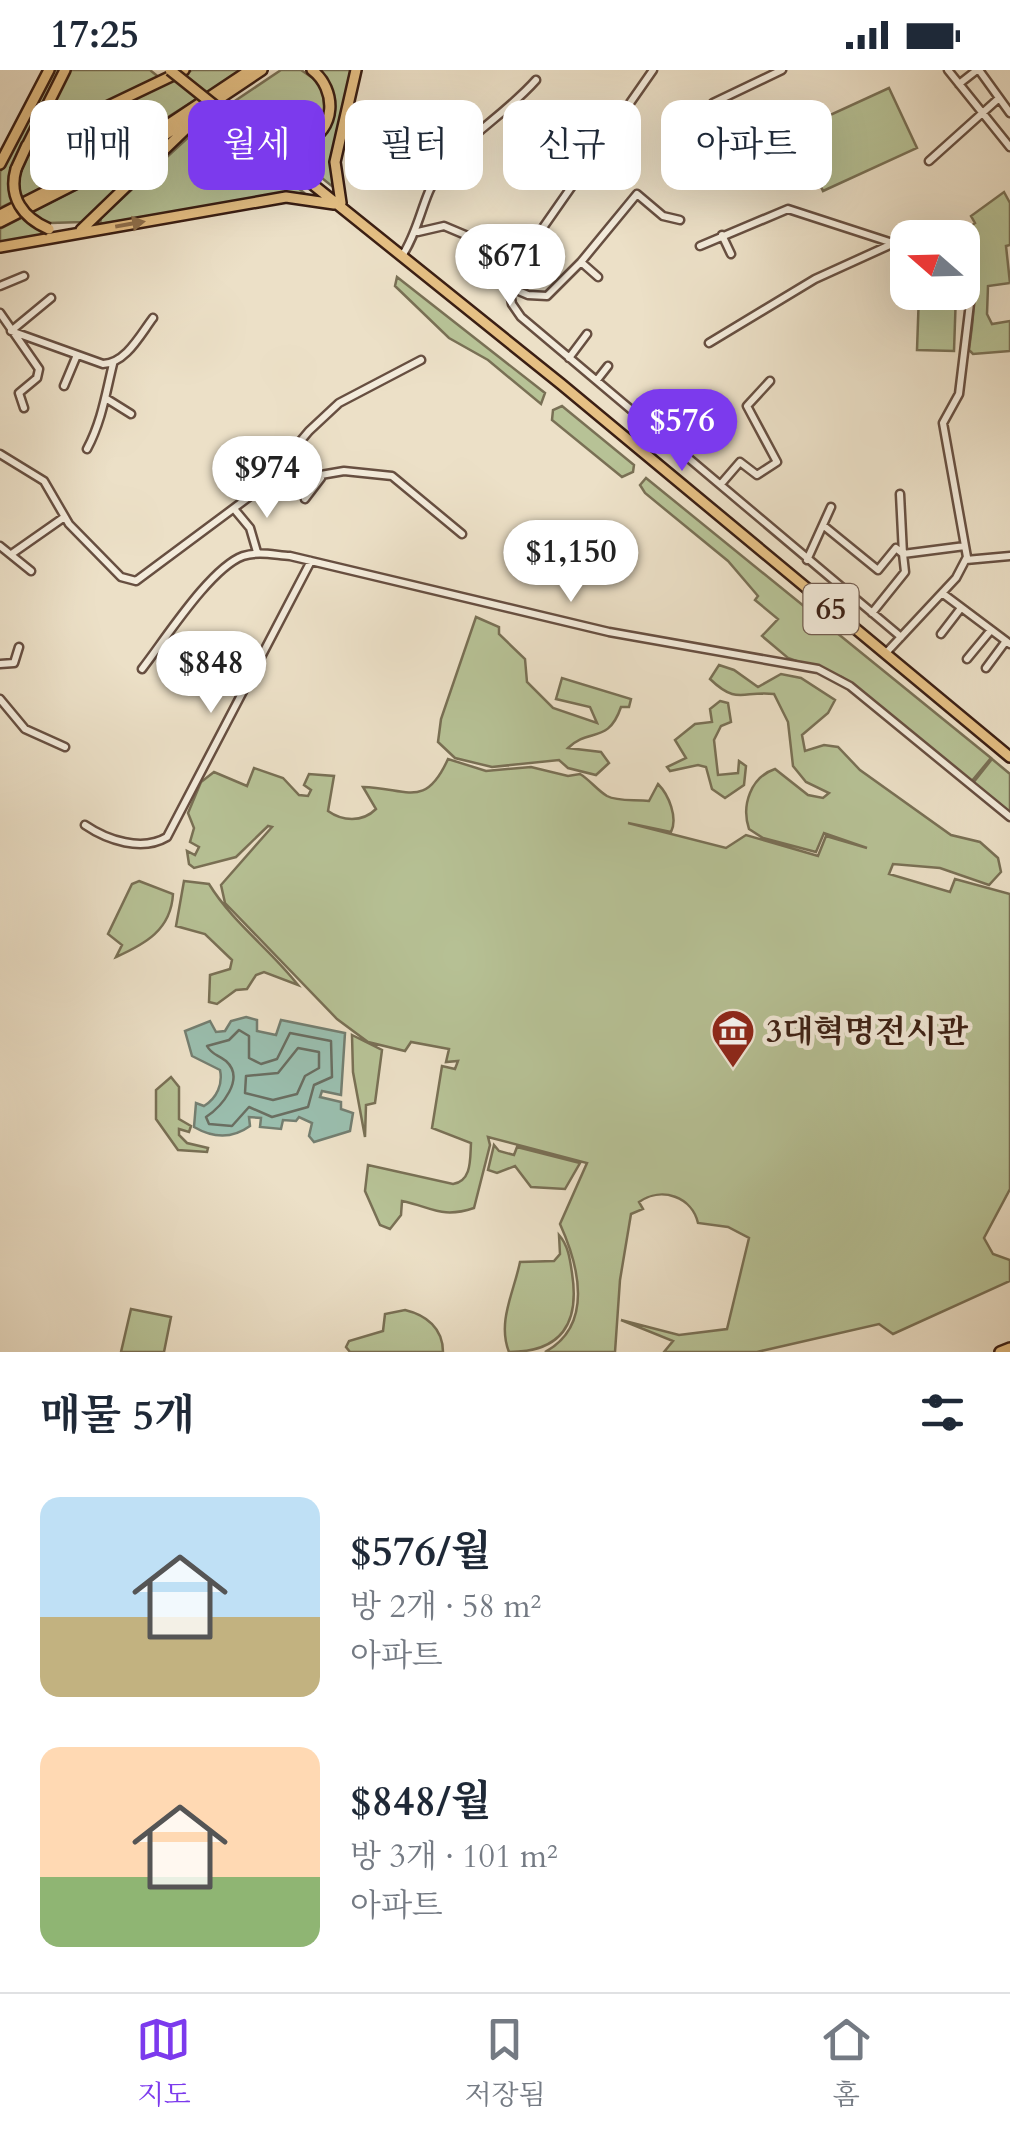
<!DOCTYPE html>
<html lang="ko">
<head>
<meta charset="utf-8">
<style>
	:root { --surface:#fff; --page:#f6f6f7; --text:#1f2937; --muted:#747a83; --line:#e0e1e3; --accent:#7c3aed }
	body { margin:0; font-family:Cardo,"Noto Serif KR",serif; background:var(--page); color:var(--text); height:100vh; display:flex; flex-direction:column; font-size:38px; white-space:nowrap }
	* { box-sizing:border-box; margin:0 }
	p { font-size:32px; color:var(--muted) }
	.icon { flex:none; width:55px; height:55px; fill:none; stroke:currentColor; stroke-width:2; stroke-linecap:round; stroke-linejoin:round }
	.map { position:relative; height:1282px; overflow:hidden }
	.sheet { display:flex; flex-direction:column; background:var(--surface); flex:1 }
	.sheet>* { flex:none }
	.guide { position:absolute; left:30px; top:30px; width:950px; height:90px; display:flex; gap:20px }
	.needle { width:65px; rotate:290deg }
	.tools { position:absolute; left:890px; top:150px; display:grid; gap:20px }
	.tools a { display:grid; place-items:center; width:90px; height:90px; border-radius:20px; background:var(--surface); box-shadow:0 10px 40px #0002; font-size:50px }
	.price { position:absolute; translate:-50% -85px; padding:0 22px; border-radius:35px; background:#fff; color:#222; font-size:32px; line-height:65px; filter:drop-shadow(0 2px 5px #0008) }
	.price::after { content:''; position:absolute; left:50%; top:60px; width:30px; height:22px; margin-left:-15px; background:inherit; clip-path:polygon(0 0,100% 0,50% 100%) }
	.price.active { background:var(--accent); color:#fff }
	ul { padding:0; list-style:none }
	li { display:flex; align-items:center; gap:30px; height:250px; padding:0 40px }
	li span { display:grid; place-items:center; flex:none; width:280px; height:200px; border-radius:20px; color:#555 }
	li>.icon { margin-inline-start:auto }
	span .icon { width:120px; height:120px; fill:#fffc; stroke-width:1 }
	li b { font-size:42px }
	h2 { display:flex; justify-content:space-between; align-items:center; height:120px; padding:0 40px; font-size:42px }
	.pill { padding:0 35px; border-radius:20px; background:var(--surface); box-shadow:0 10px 40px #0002; font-size:35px; line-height:90px }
	.pill.active { background:var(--accent); color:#fff }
	.status { display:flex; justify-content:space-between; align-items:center; height:70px; padding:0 50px; background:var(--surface); direction:ltr }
	.status svg { height:28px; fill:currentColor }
	.tab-bar { display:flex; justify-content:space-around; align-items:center; height:140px; border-top:2px solid var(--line); background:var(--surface); font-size:28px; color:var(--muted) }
	.tab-bar a { display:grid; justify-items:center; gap:5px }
	.tab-bar .active { color:var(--accent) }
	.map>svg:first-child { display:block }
	.green { fill:#b7c296; stroke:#797055; stroke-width:2.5 }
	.water { fill:#9abeae; stroke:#747e70; stroke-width:2.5 }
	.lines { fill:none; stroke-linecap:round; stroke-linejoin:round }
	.shore { stroke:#6a6e61; stroke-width:2.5 }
	.minor-casing { stroke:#674f41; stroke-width:11 }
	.primary-casing { stroke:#3b1f14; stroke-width:14 }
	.minor { stroke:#f3ebdb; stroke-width:6 }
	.primary { stroke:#e6c084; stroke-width:9 }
	.primary-bridge-casing { stroke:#3b1f14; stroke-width:14; stroke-linecap:butt }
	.primary-bridge { stroke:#e6c084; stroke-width:9 }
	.oneway { fill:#90704c }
	.labels { text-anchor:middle; stroke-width:9; stroke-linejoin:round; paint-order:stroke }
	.shield { fill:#f3ebdb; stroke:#725c50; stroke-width:2.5 }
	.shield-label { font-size:30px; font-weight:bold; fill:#3b1f14 }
	.poi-label { font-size:32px; font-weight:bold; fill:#3b1f14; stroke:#f3ebdb; text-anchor:start }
</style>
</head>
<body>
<div class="status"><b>17:25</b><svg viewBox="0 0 49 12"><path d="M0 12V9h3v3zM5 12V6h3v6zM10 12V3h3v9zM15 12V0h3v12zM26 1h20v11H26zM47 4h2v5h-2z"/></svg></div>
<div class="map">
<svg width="1010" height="1282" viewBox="0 0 1010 1282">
	<rect width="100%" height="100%" fill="#ece0c7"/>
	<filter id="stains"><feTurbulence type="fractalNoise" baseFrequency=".002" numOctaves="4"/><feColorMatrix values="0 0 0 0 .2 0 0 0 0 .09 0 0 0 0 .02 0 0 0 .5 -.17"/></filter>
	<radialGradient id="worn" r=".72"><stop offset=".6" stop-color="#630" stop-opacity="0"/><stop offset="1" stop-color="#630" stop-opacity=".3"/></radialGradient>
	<!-- green -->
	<path class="green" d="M52,0h9l-50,99 10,2 8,-18 22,-17 141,-66h51l-142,89 -101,49v-36z
		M68,0h82l11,9 -112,52 -7,-1z
		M281,0h20l19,13c2,7 7,17 7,24 0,24 -27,40 -48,34 -14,-5 -22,-17 -33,-26l-20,16 77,61 -203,32 1,-6 107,-99z
		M316,0h37l-20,91v26l-47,-38 28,-7 20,-34 -4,-23z
		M889,18l28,60 -94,43 -28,-60z
		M166,73l-83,79 -33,1 -3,12 -47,9v-15z
		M1004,122l6,11v42l-4,1 4,37 -22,3 -1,28 5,10 18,-3v30l-37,3 -4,-4c2,-18 6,-37 4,-55 -2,-24 -26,-53 2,-72l-4,-7z
		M397,207l148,116 -4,11 -53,-44 -39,-22 -54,-52z
		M919,223h37l-2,58 -37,-1z
		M562,336l72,59 -1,7 -11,5 -70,-57 1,-10z
		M646,408l345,280 -20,24 -129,-105 -54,-19 -26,-22 16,-17 -23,-19 3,-4 -30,-35 -83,-68 -5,-8z
		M476,547l23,10v7l26,25 2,23 26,26 44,15 -7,-16 -34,-8 6,-21 69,21 -2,8h-8c-13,38 -32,20 -53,41l33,4 8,11 -13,12 -28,-7 -9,-8 -67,7 -37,-9 -17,-16 3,-23z
		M719,595l15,5 24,17 23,-13 20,4 34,22 -7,13 -26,22 3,16 19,-6 14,2 22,23 91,65 29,7 18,16 3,14 -12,13 -49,-17 -47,-4 -4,10 61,18 5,-13 55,15v295l-26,49 9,16 17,6v21l-117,53 -14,-10 -122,28h-93l9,-11 -52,-21 58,15 48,-6 22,-91 -21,-11 -30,-4c-6,-26 -36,-37 -59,-21l4,7 -12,5 -11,66 -5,72h-70c49,-27 34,-86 15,-128l27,-61 -99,-26 2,8 -16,63c-33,11 -42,-1 -72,-7l-1,14 -11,14 -10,-4 -15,-34 3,-26 85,19c19,-3 17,-25 18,-41l-39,-15 10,-62 13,3 3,-8 -12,1 3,-13 -38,-7 -6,9 -37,-9 -31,-23 -112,-116 -4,-18 51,-58 -4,-1 -32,31 -42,11 -5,-4 -2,-13 8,4 4,-8 -9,-5 4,-14 -6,-15 13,-31 13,-10 33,14 7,-18 29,10 16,17 9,1 3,-6 -7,-5 5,-11 25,2 -6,35c14,10 34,12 48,-2l-13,-22c44,1 62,23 85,-28l38,12 45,-4 37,9 12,-2c10,6 17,16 27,22 11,6 29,3 42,5l9,-17c11,11 20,34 13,48l-43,-9 98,25 20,-13 72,21 8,-20 41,12 -43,-15 -8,19 -53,-14 -14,-9c-8,-24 2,-52 26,-60l33,26 15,3 6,-5 -23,-11 -13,-16 -5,-44 -14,-28c-31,-4 -36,12 -64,-15z
		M720,631l8,2 3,19 -10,4 -7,14 4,35 20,-2 1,-12 7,5 -2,19 -19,13 -13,-9 -6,-22 -8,-2 -28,6 -3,-4 19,-9 -11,-18 20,-16 17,-2 -2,-13z
		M992,689l18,15v39l-37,-30z
		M139,811l34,13c-2,36 -28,50 -57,63l6,-12 -14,-11 24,-50z
		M184,811l25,3c24,39 61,65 89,101l-34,-13 -8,3 -9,14 -11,1 -19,14 -8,-2 1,-27 20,-6 2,-9 -27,-26 -29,-8z
		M352,965l30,15 -7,53 -9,2 -1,32 -12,-65z
		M171,1007l8,10v32l12,7 -2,6 -10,-3v6l8,8 21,5 -1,4 -29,-2 -22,-31v-29z
		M494,1075l5,6 15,4 3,-8 63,16 -15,26 -34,-2 -16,-21 -18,7 -9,-3z
		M559,1165c9,10 11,24 13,38 8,51 -11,79 -63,79 -12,-30 5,-60 11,-90l34,-1 6,-7z
		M131,1239l40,8 -7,35h-43z
		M405,1240c21,5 38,18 38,42h-93l-4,-5 3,-6 34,-10 2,-17z"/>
	<!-- water -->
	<path class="water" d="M246,947l11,3v11l19,4 5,-15 64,13 -4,62 -19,-4 -2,6 21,5v7l12,4 -3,18 -36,11 -5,-6 3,-13 -13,-6 -3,4 -13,-1 -2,9 -21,-2 1,-9 -12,-1 1,9c-18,13 -37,12 -56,1l2,-24 8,3c13,-8 19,-22 16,-36l-28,-14 -7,-25 25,-10 6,11 9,-1 6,-10z"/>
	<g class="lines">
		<!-- shore -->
		<path class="shore" d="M239,960l10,6v22l12,6 16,-5 13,-26 41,8 1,36 -18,8 -6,22 -36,10 -23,-10 -17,19 -23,-2 -3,-7c15,-10 40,-38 20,-56 -9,-7 -14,-6 -19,-15l22,-6z
			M298,978l21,4v16l-14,8 -8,18 -24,6 -28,-7 1,-17 32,-3z"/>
		<defs>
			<path id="minor" d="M948,0l62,77
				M979,0l31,43
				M959,14l18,-14
				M713,33l69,-33
				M929,91l69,-62
				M418,162l26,-6 38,16 52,1
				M722,165l9,19
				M700,176l88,-37 120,39
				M402,186c18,-27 20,-59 38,-85 24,-33 67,-58 96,-91
				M581,192l56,-68 26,22 17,4
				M598,207l-17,-15 -34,34 -19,-1 -19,-8 3,-15 141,-202
				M0,216l24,-10
				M509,217l3,17 9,13 380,320
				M51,228l-40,33 92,33c23,-1 37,-29 50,-46
				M0,243l39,56 -2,9 -18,15 5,15
				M709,273l106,-64 77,-35
				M569,288l18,-24
				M597,310l11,-14
				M64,316l13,-31
				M107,329l24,15
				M649,353l14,-17
				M87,379c15,-28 19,-57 26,-85
				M0,384l44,27 25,43 52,53 15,4 125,-93 48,-57 30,-28 82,-43
				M288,385l27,21 29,-5 48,5 70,58
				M721,414l19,-22 17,13 20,-13 -30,-56 23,-25
				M900,424l3,60 62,-8
				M305,429l16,-21
				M235,440l15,18 7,24
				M824,456l54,44 18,-22 7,6 2,18 -33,41
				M0,476l31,25
				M13,483l50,-35
				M807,490l24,-53
				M966,490l44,-4
				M942,523l68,51
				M941,564l20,-26
				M885,584l71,-76 11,-21 -24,-134 16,-29 12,-99 -9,-18
				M967,589l24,-29
				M0,594l14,-1 5,-16
				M986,598l20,-27
				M142,599c22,-28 68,-101 101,-113 15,-5 31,-1 47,0l319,76 209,37 32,17 160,131
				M0,629l25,30 40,18
				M85,755c22,15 57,27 82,12l144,-276"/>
			<path id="primary" d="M245,60l316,254 449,373
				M28,74l37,-74
				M263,74c13,1 28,4 41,-1 33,-12 33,-54 8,-73
				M0,94l49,-94
				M16,99l11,-24 157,-75
				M341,133l-6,-41 21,-92
				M0,145l139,-71 111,-74
				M0,152l144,-73 118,-79
				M81,160l111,-107
				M0,177l286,-50 48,7
				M1000,1282l10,-4"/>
		</defs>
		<!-- minor casing -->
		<use href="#minor" class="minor-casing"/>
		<!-- primary casing -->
		<use href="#primary" class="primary-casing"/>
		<!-- minor -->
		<use href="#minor" class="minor"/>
		<!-- primary -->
		<use href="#primary" class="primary"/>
		<defs>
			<path id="primary-bridge" d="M170,0l75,60
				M16,99c-8,28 7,49 33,60"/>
		</defs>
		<!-- primary-bridge casing -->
		<use href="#primary-bridge" class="primary-bridge-casing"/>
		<!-- primary-bridge -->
		<use href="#primary-bridge" class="primary-bridge"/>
	</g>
	<!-- one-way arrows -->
	<defs><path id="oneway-solid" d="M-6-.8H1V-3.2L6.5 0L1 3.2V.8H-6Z" transform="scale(2.5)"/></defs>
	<use class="oneway" href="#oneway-solid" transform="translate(130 154) rotate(-10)"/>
	<!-- icons -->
	<defs>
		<symbol id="museum-pin" viewBox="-11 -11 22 30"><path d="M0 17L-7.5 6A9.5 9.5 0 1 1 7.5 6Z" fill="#8f2418" stroke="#f3ebdb"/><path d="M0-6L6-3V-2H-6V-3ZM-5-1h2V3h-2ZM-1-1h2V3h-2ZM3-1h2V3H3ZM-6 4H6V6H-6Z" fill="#fff"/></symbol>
	</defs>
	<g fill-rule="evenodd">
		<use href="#museum-pin" x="708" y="936" width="50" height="68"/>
	</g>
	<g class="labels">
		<!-- shield labels -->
		<rect class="shield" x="803.5" y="514" width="55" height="50" rx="8"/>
		<g class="shield-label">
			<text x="831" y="549">65</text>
		</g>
		<!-- poi labels -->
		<g class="poi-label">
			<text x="766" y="972">3대혁명전시관</text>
		</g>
	</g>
	<rect width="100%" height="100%" filter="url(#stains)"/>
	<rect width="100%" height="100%" fill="url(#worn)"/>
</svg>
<div class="tools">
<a><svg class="needle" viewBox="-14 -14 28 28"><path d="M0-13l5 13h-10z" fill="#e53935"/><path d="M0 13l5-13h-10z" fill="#747a83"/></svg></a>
</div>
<b class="price" style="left:510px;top:239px">$671</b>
<b class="price active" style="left:682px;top:404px">$576</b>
<b class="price" style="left:267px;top:451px">$974</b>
<b class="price" style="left:571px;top:535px">$1,150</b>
<b class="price" style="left:211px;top:646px">$848</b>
<div class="guide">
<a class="pill">매매</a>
<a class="pill active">월세</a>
<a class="pill">필터</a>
<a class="pill">신규</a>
<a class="pill">아파트</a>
</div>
</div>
<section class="sheet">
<h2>매물 5개<svg class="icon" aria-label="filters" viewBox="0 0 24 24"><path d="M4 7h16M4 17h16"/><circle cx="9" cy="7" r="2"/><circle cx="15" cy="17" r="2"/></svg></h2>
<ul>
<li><span style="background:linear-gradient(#bfe0f5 60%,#c2b280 0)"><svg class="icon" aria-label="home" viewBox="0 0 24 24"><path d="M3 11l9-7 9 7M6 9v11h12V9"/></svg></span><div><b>$576/월</b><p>방 2개 · 58 m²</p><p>아파트</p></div></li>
<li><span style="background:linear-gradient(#ffd9b3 65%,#8fb573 0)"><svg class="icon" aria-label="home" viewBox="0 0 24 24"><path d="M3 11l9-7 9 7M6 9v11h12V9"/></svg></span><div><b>$848/월</b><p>방 3개 · 101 m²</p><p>아파트</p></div></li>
</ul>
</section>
<nav class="tab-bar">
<a class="active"><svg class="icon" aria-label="map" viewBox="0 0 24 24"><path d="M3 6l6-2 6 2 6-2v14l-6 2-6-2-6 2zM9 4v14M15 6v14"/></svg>지도</a>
<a><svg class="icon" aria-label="saved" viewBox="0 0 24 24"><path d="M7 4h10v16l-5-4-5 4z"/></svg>저장됨</a>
<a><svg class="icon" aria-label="home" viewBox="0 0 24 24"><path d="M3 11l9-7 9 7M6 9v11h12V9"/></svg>홈</a>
</nav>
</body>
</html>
